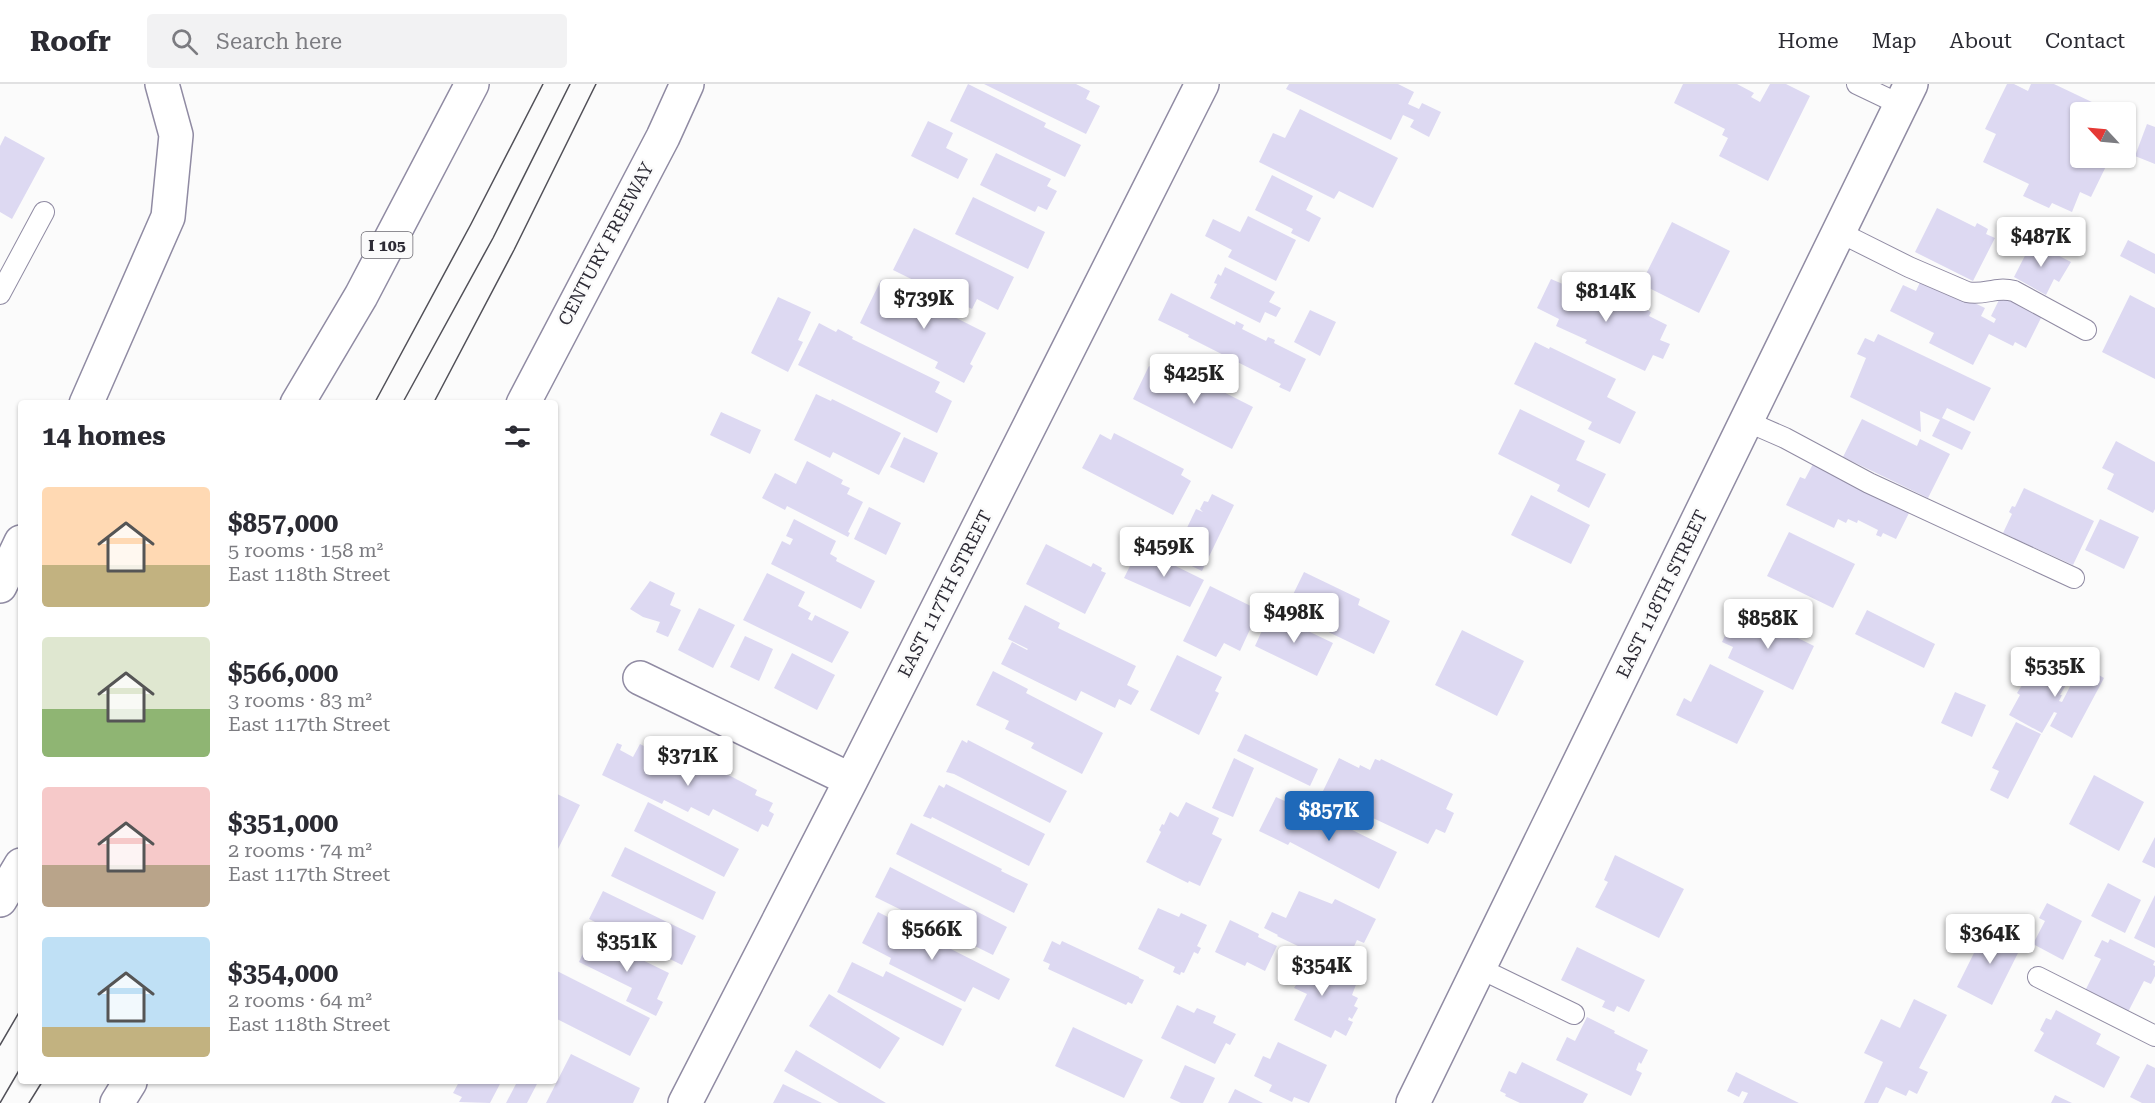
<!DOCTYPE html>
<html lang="en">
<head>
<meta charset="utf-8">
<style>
	:root { --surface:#fff; --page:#f2f2f3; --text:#2b2b33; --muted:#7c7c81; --line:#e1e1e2; --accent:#1f69b9 }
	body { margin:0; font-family:"Roboto Serif",serif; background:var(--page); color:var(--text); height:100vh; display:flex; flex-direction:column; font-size:22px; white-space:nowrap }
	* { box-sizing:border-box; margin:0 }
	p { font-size:20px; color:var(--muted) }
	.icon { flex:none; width:33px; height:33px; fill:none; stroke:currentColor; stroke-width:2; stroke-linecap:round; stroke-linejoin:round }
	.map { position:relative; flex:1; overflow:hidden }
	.details { position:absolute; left:18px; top:316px; width:540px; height:684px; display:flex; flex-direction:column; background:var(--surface); border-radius:6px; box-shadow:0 2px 4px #0004 }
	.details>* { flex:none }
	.needle { width:39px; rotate:296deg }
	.buttons { position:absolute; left:2070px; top:18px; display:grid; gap:12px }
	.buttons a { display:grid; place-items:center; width:66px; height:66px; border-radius:6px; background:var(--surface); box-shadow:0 2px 4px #0004; font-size:30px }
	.price { position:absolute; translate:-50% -51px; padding:0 14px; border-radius:6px; background:#fff; color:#222; font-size:20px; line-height:39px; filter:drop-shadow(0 2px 3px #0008) }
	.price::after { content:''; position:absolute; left:50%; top:36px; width:18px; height:14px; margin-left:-9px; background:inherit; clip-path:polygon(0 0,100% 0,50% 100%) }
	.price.selected { background:var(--accent); color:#fff }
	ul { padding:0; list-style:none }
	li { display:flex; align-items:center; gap:18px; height:150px; padding:0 24px }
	li span { display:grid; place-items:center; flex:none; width:168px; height:120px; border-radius:6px; color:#555 }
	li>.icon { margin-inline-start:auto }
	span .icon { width:72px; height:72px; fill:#fffc; stroke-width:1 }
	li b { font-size:26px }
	h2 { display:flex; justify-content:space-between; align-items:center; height:72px; padding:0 24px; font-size:26px }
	header { display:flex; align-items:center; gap:36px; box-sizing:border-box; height:84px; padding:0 30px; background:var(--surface); border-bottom:2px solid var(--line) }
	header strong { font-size:28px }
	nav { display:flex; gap:33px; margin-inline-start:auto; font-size:21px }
	.search { width:420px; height:54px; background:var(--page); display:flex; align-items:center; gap:15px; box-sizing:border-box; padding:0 21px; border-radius:6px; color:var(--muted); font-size:22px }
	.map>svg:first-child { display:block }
	.building { fill:#ddd9f2 }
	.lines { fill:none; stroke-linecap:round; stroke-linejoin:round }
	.lane-casing { stroke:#908ba3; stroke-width:22 }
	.street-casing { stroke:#908ba3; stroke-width:36 }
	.highway-casing { stroke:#908ba3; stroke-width:36 }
	.lane { stroke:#fff; stroke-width:20 }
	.street { stroke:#fff; stroke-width:33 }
	.highway { stroke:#fff; stroke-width:33 }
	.tram { stroke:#515058; stroke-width:1.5 }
	.labels { text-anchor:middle; stroke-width:5; stroke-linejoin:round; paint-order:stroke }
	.shield { fill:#fbfbfb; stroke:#6b6970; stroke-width:1.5 }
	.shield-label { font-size:16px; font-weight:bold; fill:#2d2b35 }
	.street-label { font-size:18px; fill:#2d2b35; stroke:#fbfbfb }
</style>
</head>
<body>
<header>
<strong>Roofr</strong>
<div class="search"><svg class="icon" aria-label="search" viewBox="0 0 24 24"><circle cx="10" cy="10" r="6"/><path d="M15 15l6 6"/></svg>Search here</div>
<nav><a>Home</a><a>Map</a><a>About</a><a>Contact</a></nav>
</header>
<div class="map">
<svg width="2155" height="1019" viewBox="0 0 2155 1019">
	<rect width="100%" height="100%" fill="#fbfbfb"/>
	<!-- building -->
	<path class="building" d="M968,0l78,39 -2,4 37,18 -16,32 -115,-56z
		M984,0h92l14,7 -4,8 14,7 -14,28z
		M1289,0h109l16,8 -6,12 11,5 3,-6 19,9 -12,25 -19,-10 4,-7 -11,-5 -12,25 -105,-51z
		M1683,0h54l17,9 -3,4 9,5 10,-18h16l24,12 -42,85 -49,-25 9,-18 -6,-3 3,-6 -51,-26z
		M2007,0h7l14,7 3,-7h23l42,20 -5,8h-11v46h30l-19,39 -11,-5 -8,20 -20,-9 -3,5 -26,-12 6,-12 -46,-22 13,-28 -11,-5z
		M1300,25l98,49 -25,50 -34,-17 -5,8 -75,-37 14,-29 12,5z
		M928,37l25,12 -7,15 22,11 -10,20 -47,-23z
		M2147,40l8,3v37l-20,-8z
		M5,52l40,22 -33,61 -12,-7v-66z
		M996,69l55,26 -4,7 10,5 -10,19 -9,-4 -3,6 -55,-27z
		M1272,91l41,21 -7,14 15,8 -12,24 -18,-9 2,-4 -38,-19z
		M973,113l72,35 -17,37 -73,-35z
		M1937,124l38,19 2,-4 11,6 -2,5 9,4 -22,43 -58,-29z
		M1248,132l48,24 -20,41 -48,-24 4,-7 -27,-14 8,-17 27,13z
		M1672,138l58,29 -31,62 -58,-29z
		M914,144l100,49 -16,33 -21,-11 -5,10 -79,-39z
		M2128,156l27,14v20l-35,-18z
		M2032,158l39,20 -12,20 -5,-3 -8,16 -32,-18z
		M1225,183l50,25 -6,10 12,6 -5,9 -11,-5 -5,11 -50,-25 7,-14 -3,-1 4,-9 3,2z
		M1922,194l63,30 -4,8 13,7 2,-4 -5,-3 11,-22 41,20 -17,34 -11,-6 -2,4 -24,-12 -16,31 -44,-22 5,-10 -44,-22 13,-26 13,6z
		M1551,195l21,9 4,-7 52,25 2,-4 21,10 -2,4 18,9 -7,15 10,4 -7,15 -10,-4 -8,16 -60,-28 2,-3 -31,-14 3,-7 -22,-11z
		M881,196l105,53 -16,31 3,2 -9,17 -29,-15 3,-6 -78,-39z
		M1171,209l64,32 1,-4 8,4 -2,4 24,12 2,-4 7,3 -1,3 32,16 -16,33 -11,-5 2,-3 -93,-47 1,-2 -31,-15z
		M2130,211l25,13v71l-53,-27z
		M778,213l33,15 -13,28 5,2 -15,30 -37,-19z
		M1310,226l26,12 -16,34 -26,-14z
		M819,239l17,9 2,-3 15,8 -1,2 88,43 -5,10 17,9 -15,32 -139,-68z
		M1878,250l113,54 -17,33 -27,-13 -5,10 29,14 -9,18 -30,-14 8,-16 -20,-9 1,21 -71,-35 16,-39 -9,-4 8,-16 9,4z
		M1535,258l14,7 1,-2 66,32 -9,18 29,15 -16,32 -32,-15 4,-7 -78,-38z
		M1149,282l22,11 5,-9 77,39 -21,42 -99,-50z
		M816,310l15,7 1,-2 69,34 -22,42 -46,-23 -3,6 -36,-18z
		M1520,325l65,32 -9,19 30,14 -17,34 -32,-17 3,-6 -62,-31z
		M721,328l40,18 -11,24 -40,-19z
		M1862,335l55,27 3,-7 30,15 -22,44 -85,-41z
		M1114,349l70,36 -3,6 10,6 -18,34 -91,-47 18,-34 11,6z
		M904,353l34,16 -14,30 -34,-16z
		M2116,357l39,21v47l-2,4 -46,-24 7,-15 -12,-6z
		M807,377l36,19 -2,4 9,4 -3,6 16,8 -15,30 2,1 -2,4 -61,-31 -2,4 -23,-12 13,-25 21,11z
		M1813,380l96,49 -13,26 -13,-6 -2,4 -5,-2 2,-5 -20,-10 -1,3 -9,-4 -2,4 -8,-4 -4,9 -48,-23 14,-28 5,2z
		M2024,404l70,33 -21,44 -51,-23 -1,2 -8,-4 1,-2 -11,-5 9,-19 -3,-2 3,-6 3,1z
		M1212,410l22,11 -32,66 -29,-14 23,-48 7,3 -3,-3 4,-8 4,1z
		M1531,411l59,30 -19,39 -60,-29z
		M869,423l32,16 -15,32 -32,-16z
		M794,435l42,22 -6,13 7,4 -1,3 39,20 -14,28 -90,-45 11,-23 8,4 3,-6 -7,-3z
		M2100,435l39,18 -15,32 -39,-19z
		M1789,448l66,32 -22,44 -66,-32z
		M1046,460l45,23 2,-4 9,5 -1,3 5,2 -21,41 -59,-30z
		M1139,464l65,32 -14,27 -66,-29z
		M1304,488l56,27 -2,6 32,16 -16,33 -89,-43z
		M767,489l38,19 -7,14 13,7 -3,6 4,2 3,-6 34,17 -17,31 -89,-43z
		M650,497l25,12 -5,12 11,5 -13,27 -12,-5 4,-10 -17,-5 -13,-8z
		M1210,502l49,24 -19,41 -16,-8 -8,14 -33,-16z
		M1025,521l35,18 -2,5 78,38 -9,19 12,6 -8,14 -12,-6 -4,9 -34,-17 -5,10 -75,-37 11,-22 15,8 1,-1 -20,-10z
		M699,524l36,17 -22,43 -35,-18z
		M1867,526l68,34 -11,24 -69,-34z
		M1270,529l63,30 -16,33 -62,-30z
		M1749,530l65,32 -21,44 -65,-32 5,-11 -11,-5 11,-23 11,5z
		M1462,546l62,31 -27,55 -62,-31z
		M745,552l28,13 -14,32 -29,-14z
		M792,569l43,22 -18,35 -43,-22z
		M1177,571l45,22 -7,14 4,2 -20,42 -49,-25z
		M2039,574l33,17 -12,20h2l-3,6 3,1 19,-37 23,13 -32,60 -22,-12 7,-13 -3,-1 -12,21 -33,-18 11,-20 -3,-2z
		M1710,580l54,27 -27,53 -61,-29 8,-17 7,4z
		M993,587l35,18 -2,4 77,40 -21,41 -51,-26 3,-5 -29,-14 4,-8 -33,-16z
		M1955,608l31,13 -14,32 -31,-14z
		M2016,638l25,12 -33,65 -18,-9 9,-19 -7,-3z
		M1245,650l73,35 -8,17 -73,-35z
		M962,656l5,3 1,-3 99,51 -17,32 -96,-49 -8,-2z
		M617,659l5,2 -2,5 13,7 7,-13 59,30 4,-9 15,8 1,-3 38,20 -2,5 18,8 -4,8 5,3 -6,13 -6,-3 -4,8 -45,-23 -4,7 -18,-9 -3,5 -24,-12 -2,4 -60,-29z
		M1234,674l20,10 -21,49 -21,-9z
		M1339,674l20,10 1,-3 10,5 5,-11 5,2 1,-2 72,35 -7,15 8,4 -9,20 -9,-4 -8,15 -87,-41 1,-3 -19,-9z
		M2094,691l50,27 -25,49 -50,-27z
		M946,700l99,50 -16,32 -97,-49 -1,2 -8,-3 16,-31 5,3z
		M555,709l25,12 -25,50z
		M1276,713l63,29 1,-2 57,28 -18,37 -89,-47 -2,3 -29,-14z
		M648,718l91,47 -15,28 -90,-46z
		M1186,718l33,16 -7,16 10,5 -22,47 -11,-5 -1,2 -42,-21 15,-30 -2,-2 3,-6 2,1 6,-13 8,5z
		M911,739l91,46 -1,2 27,13 -14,29 -118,-59z
		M2155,753v31l-13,-6z
		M625,763l91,45 -13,28 -92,-44z
		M1615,771l69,34 -25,49 -64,-31 13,-25 -4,-2z
		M890,783l117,60 -14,28 -118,-58z
		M2108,799l33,17 -16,33 -34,-17z
		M603,807l93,45 -14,29 -93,-46z
		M1299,807l33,13 3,-5 41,20 -12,24 -7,-3 -13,28 -67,-32 1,-1 -14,-7 8,-16 14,6z
		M2155,811v53l-21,-10z
		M2047,819l35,18 -19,39 -30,-16 12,-23 -6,-3z
		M1158,824l21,9 2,-4 26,12 -10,21 4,2 -3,6 -4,-2 -10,21 -3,-1 -1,3 -7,-3 2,-5 -37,-18z
		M878,828l132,67 -11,21 -26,-13 -8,15 -76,-38 2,-6 -29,-15z
		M1230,836l29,14 -1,3 19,9 -12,25 -18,-9 -2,4 -30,-14z
		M1988,841l35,18 -31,62 -35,-18z
		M591,851l78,38 -12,26 6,3 -7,14 -30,-15 6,-13 -53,-26z
		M2110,855l45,22 -2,4 2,1v10l-4,8 -7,-3 -16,31 -43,-21 16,-32 -7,-3 8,-16 6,3z
		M1052,857l8,4 2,-4 77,36v1l5,2 -12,24 -4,-2 -2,3 -78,-36 2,-5 -7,-3z
		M1577,863l68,33 -16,32 -12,-6 -3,6 -12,-5 3,-6 -44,-21z
		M1291,870l28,14 2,-4 36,18 -5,13 6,3 -4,8 4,2 -6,11 -3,-2 -1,3 5,2 -7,14 -11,-6 -4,8 -37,-18 13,-26 -13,-6 2,-3 -16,-8z
		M852,878l31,15 3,-6 76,38 -19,37 -106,-54z
		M555,886l95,48 -20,38 -75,-38z
		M829,910l71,44 -20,31 -71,-43z
		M1914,915l33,16 -28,53 9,4 -11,22 -8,-4 -3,6 -20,-9 -8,16h-14l19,-41 -19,-9 17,-34 19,9z
		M1177,921l17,8 3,-5 19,8 -3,7 23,11 -6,11 -4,-2 -11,21 -54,-26z
		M2056,926l45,24 -5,10 24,13 -16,31 -70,-37 10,-18 -4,-3 6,-12 5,2z
		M1587,933l28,14 -1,2 34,17 -7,14 -2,-2 -3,8 6,3 -11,23 -75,-36 11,-23 8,4z
		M1073,943l70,33 -19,38 -69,-32z
		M1278,958l49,23 -18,38 -15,-6 -2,5 -23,-11 3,-6 -18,-9 9,-20 7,3z
		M796,966l90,53h-47l-55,-32z
		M571,970l69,34 -7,15h-87z
		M1522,978l66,32 -5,9h-63l-15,-7 1,-2 -6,-3 9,-20 7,3z
		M2147,980l8,4v35h-13l-12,-6z
		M1185,981l30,13 -12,25h-22l-11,-5z
		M1736,988l63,31h-56l5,-10 -6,-2 -3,6 -12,-6z
		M459,998h42l-11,21 -31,-1 3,-5 -9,-4z
		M517,998h21l-11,21h-21z
		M783,1000l39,19h-49z
		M1235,1005l28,14h-35z
		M2055,1011l17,8h-21z"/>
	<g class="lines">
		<defs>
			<path id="lane" d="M1857,0l44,21
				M1839,148l70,35 58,25c17,4 28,-6 47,-1l72,39
				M0,210l44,-82
				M1746,337l39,17 84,45 205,95
				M1479,884l95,46
				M2038,893l117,59"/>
			<path id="street" d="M640,594l211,102
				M685,1019l166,-323 351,-696
				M1413,1019l498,-1019"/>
			<path id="highway" d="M86,320l82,-187 8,-82 -14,-51
				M297,320l64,-108 111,-212
				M523,320l140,-267 24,-53
				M0,502l21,-44
				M0,816l21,-35
				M117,1019l13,-21"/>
		</defs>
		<!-- lane casing -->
		<use href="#lane" class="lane-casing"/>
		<!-- street casing -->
		<use href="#street" class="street-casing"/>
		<!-- highway casing -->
		<use href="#highway" class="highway-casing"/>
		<!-- lane -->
		<use href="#lane" class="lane"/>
		<!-- street -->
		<use href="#street" class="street"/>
		<!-- highway -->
		<use href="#highway" class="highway"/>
		<!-- tram -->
		<path class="tram" d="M374,320l97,-180 72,-140
			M402,320l91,-166 77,-154
			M433,320l81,-154 82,-166
			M0,961l21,-36
			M0,1019l21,-36
			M29,1019l13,-21"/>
	</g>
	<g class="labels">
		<!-- shield labels -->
		<rect class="shield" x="361.5" y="148" width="51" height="26" rx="4.5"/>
		<g class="shield-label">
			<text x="387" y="167">I 105</text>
		</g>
		<!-- street labels -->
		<g class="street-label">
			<text transform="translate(606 160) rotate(-62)" y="6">CENTURY FREEWAY</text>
			<text transform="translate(945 510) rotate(-63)" y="6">EAST 117TH STREET</text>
			<text transform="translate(1662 510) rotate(-64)" y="6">EAST 118TH STREET</text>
		</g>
	</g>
</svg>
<div class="buttons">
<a><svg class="needle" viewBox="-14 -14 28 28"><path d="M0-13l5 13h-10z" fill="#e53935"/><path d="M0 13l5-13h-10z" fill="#7c7c81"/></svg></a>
</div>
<b class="price" style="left:2041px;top:184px">$487K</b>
<b class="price" style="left:1606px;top:239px">$814K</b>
<b class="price" style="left:924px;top:246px">$739K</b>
<b class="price" style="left:1194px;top:321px">$425K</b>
<b class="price" style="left:1164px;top:494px">$459K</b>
<b class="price" style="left:1294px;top:560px">$498K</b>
<b class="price" style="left:1768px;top:566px">$858K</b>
<b class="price" style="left:2055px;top:614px">$535K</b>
<b class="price" style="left:688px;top:703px">$371K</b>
<b class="price selected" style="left:1329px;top:758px">$857K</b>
<b class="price" style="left:932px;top:877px">$566K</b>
<b class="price" style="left:1990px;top:881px">$364K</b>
<b class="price" style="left:627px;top:889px">$351K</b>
<b class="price" style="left:1322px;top:913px">$354K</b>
<section class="details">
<h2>14 homes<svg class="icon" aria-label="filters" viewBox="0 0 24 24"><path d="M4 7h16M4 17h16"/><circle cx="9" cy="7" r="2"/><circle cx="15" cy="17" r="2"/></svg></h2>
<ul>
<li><span style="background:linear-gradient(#ffd9b3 65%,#c2b280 0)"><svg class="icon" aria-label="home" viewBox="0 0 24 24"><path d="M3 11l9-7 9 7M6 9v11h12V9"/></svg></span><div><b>$857,000</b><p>5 rooms · 158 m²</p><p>East 118th Street</p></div></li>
<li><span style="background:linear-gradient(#dfe7d0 60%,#8fb573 0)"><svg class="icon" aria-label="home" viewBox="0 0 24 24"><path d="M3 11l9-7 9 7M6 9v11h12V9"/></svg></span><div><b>$566,000</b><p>3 rooms · 83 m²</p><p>East 117th Street</p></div></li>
<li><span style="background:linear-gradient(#f6c9c9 65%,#b9a48a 0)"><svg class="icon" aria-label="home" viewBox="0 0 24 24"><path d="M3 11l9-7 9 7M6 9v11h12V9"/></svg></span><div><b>$351,000</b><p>2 rooms · 74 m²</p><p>East 117th Street</p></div></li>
<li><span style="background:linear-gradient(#bfe0f5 75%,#c2b280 0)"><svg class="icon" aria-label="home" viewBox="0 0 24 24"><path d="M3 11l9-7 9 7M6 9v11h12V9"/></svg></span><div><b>$354,000</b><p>2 rooms · 64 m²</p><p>East 118th Street</p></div></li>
</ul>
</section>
</div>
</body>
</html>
